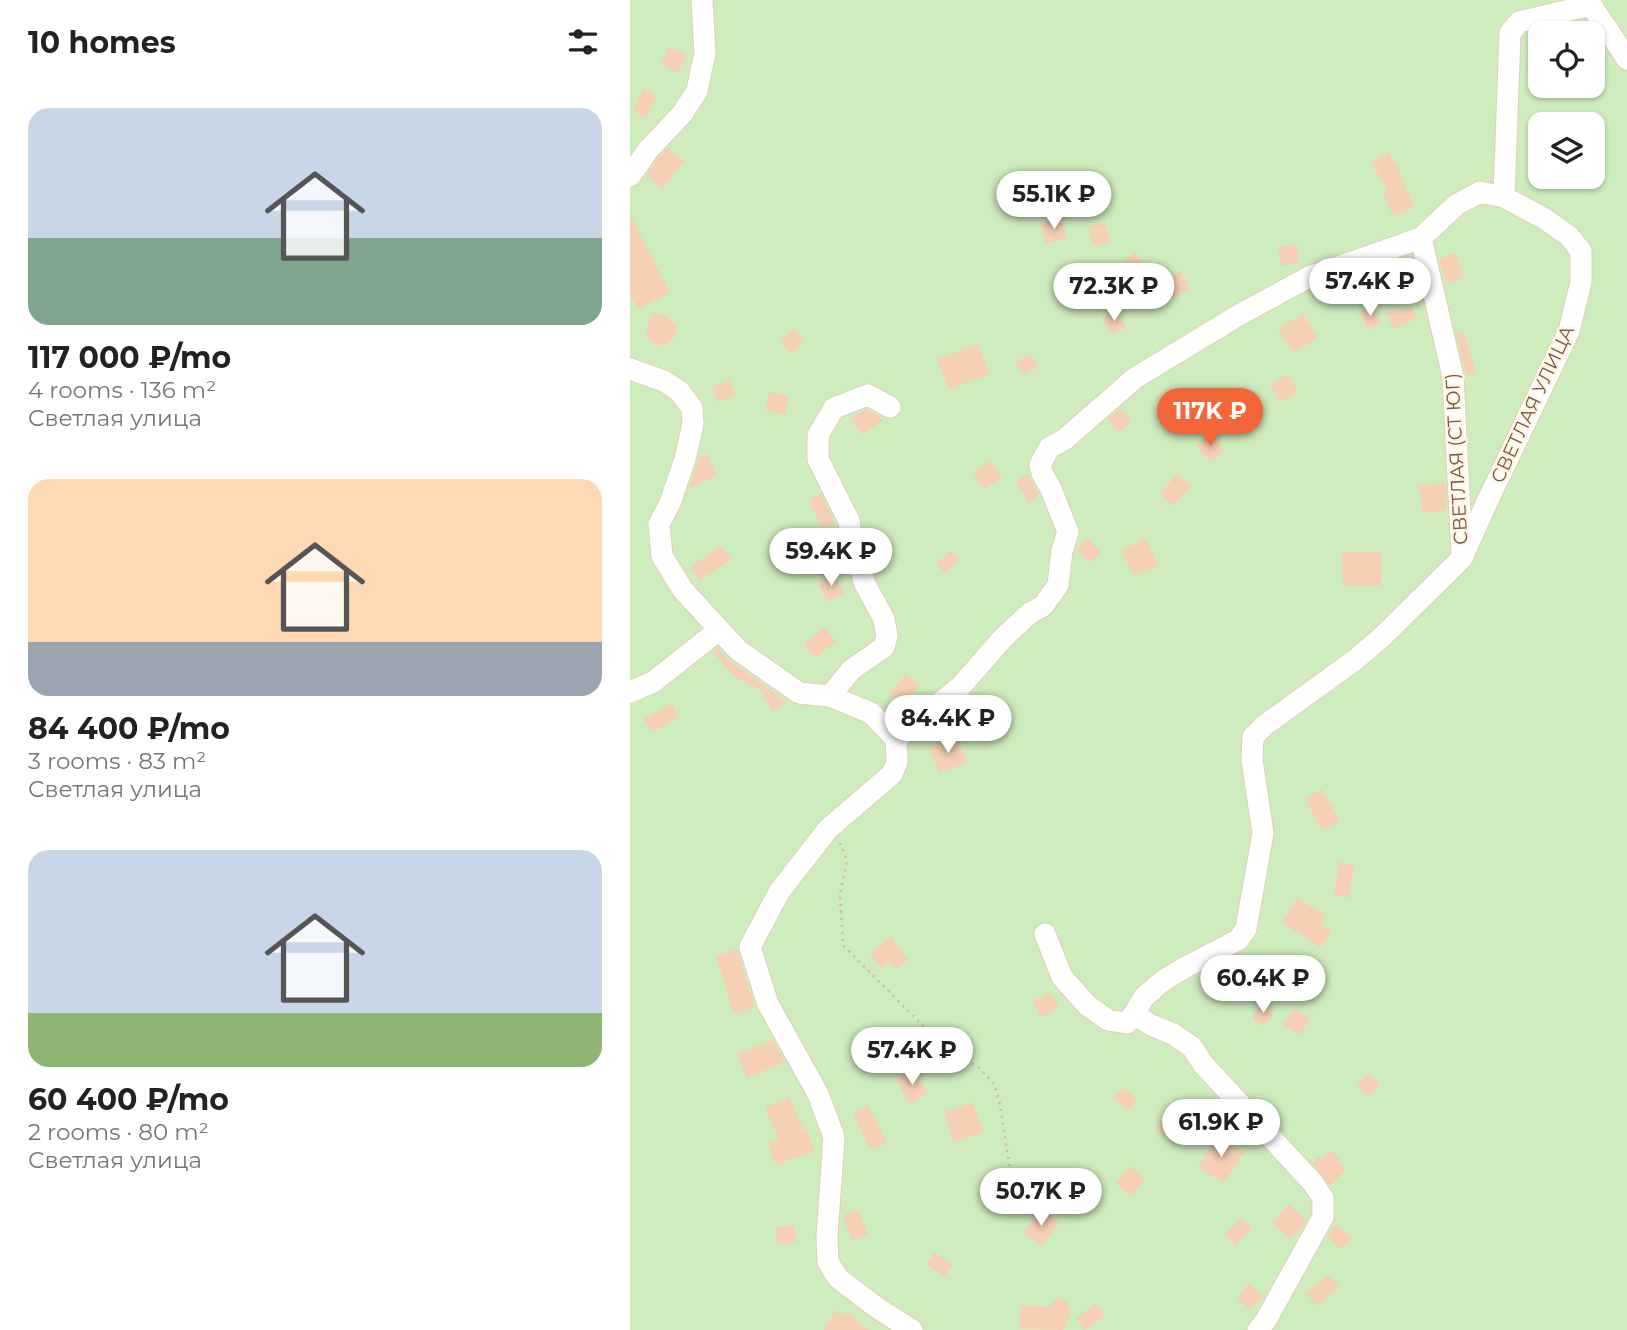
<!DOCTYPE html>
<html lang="en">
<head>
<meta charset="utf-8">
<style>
	:root { --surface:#fff; --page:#f6f6f6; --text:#222; --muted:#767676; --accent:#f2663a }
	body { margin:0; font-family:Montserrat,sans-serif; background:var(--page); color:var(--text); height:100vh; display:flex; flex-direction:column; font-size:26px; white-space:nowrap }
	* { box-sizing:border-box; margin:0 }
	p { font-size:23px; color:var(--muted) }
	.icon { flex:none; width:38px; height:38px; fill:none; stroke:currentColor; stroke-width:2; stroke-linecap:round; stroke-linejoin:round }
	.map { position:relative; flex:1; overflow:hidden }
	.side { display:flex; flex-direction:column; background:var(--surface); width:630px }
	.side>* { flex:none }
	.controls { position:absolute; left:898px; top:21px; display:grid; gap:14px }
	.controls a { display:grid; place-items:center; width:77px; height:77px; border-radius:14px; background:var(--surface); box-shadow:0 2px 5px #0004; font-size:35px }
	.price { position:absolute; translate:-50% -60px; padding:0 16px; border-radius:24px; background:#fff; color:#222; font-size:23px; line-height:46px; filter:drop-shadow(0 2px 4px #0008) }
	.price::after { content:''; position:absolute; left:50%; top:42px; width:21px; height:16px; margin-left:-10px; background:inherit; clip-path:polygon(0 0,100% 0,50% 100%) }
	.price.selected { background:var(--accent); color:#fff }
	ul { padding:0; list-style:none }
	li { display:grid; align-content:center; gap:14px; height:371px; padding:0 28px }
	li span { display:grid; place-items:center; height:217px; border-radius:21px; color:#555 }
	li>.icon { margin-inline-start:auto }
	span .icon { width:126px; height:126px; fill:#fffc; stroke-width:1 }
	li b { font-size:30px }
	h2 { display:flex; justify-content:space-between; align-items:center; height:84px; padding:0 28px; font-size:30px }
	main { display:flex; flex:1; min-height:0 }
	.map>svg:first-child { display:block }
	.green { fill:#cfecbd; fill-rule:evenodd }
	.building { fill:#f5d0b4 }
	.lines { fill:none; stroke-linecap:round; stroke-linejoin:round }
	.minor-casing { stroke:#e2ceba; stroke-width:23 }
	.path { stroke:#dab398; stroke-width:2.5; stroke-dasharray:2 5; stroke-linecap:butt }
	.minor { stroke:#fff; stroke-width:21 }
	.labels { text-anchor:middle; stroke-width:5; stroke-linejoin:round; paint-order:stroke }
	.street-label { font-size:19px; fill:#765745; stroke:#fff6e7 }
</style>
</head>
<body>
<main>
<section class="side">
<h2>10 homes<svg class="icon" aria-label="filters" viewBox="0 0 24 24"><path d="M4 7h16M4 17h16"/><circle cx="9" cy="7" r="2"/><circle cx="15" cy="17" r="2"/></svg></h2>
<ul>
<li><span style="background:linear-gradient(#c9d6e8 60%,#7fa58c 0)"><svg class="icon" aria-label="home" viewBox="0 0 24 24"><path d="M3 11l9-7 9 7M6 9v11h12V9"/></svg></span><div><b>117 000 ₽/mo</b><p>4 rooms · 136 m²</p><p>Светлая улица</p></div></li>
<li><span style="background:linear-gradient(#ffd9b3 75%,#9aa5b1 0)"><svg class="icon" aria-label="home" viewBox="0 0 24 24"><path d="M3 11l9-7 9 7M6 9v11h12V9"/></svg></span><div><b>84 400 ₽/mo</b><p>3 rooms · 83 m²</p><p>Светлая улица</p></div></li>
<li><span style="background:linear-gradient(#c9d6e8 75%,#8fb573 0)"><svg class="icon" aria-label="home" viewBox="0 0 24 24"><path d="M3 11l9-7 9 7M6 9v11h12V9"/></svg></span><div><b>60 400 ₽/mo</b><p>2 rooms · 80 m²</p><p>Светлая улица</p></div></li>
</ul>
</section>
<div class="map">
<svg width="997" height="1330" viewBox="0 0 997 1330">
	<rect width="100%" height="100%" fill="#fef2df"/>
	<!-- green -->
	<path class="green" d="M0,0h997v1330h-997zM910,33h52v53h-52zM910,124h52v53h-52z"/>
	<!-- building -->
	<path class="building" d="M39,47l18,8 -9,18 -17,-9z
		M13,89l14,7 -11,22 -13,-7z
		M38,148l16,13 -22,28 -16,-13 12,-18z
		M759,152l8,13 17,42 -21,9 -10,-23 5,-2 -17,-28z
		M0,215l40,78 -32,16 -8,-15z
		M432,218l5,20 -21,6 -6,-20z
		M475,222l5,20 -17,4 -5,-20z
		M667,244l2,19 -18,3 -3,-19z
		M505,252l12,15 -14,11 -11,-15z
		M825,253l9,24 -17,7 -8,-25z
		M551,271l9,18 -18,9 -9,-18z
		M743,306l8,18 -13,6 -8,-18z
		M782,308l5,10 -23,11 -9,-17z
		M485,310l11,17 -13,8 -11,-16z
		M23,312l15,5 7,7 1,5 -2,9 -7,6 -10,1 -4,-3 -6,-6v-9z
		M673,314l15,24 -25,15 -15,-24z
		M164,329l11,12 -14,13 -11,-13z
		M834,331l12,42 -10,3 -10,-43z
		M348,344l12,30 -41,15 -12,-29z
		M401,354l7,13 -16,8 -7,-13z
		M658,374l10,18 -18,10 -10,-18z
		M99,380l6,15 -17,7 -6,-15z
		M540,387l17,19 -14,11 -16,-18z
		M140,391l19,5 -4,19 -20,-5z
		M491,408l11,14 -14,10 -10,-13z
		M237,409l17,11 -22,15 -11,-17z
		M580,433l14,17 -13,12 -15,-16z
		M77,454l10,21 -28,14 10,-31z
		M361,461l11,17 -18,11 -11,-17z
		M398,474l11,21 -11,7 -12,-21z
		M547,474l14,11 -18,21 -13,-12z
		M815,483l2,27 -25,3 -3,-27z
		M191,494l14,29 -14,5 -12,-29z
		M458,538l13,15 -12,10 -13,-14z
		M515,538l14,27 -25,11 -13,-25z
		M91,546l10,13 -31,22 -10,-14z
		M320,550l9,10 -14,13 -9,-9z
		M712,552h39v34h-38z
		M205,575l9,18 -16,9 -10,-18z
		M194,627l12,14 -20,17 -12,-14z
		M88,648l12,13 57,41 -15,9 -12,-21 -27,-14 -20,-24z
		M276,674l14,11 -18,21 -13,-12z
		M41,703l8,14 -27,15 -8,-13z
		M327,737l10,26 -28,10 -10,-26z
		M692,789l18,32 -18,9 -17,-32z
		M709,862l15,3 -5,33 -15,-3z
		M667,898l29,18 -5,9 11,6 -11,16 -39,-24z
		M261,937l17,23 -12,9 -6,-7 -8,7 -12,-16z
		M107,949l18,58 -21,7 -18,-58z
		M598,961l33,9 -6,21 -33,-9z
		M420,992l9,15 -18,10 -8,-16z
		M631,1003l13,8 -10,16 -12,-8z
		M664,1008l16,11 -11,16 -16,-11z
		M143,1040l12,22 -38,16 -10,-24z
		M283,1070l15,23 -18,11 -14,-24z
		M738,1074l12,10 -11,12 -12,-10z
		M493,1087l14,13 -9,10 -14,-12z
		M159,1097l15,34 4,-1 6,22 -39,12 -7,-21 11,-4 -14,-31z
		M343,1102l10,30 -29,10 -10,-30z
		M238,1106l19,37 -16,7 -18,-37z
		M537,1115l20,18 -11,13 -20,-18z
		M587,1135l27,17 -20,31 -26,-16z
		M701,1150l9,9 -3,3 9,8 -16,16 -18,-23 7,-7 3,3z
		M500,1166l15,14 -14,16 -16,-13z
		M658,1204l19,16 -16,19 -19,-16z
		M411,1209l18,13 -17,24 -19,-13z
		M228,1210l10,24 -15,7 -11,-25z
		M611,1218l11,10 -16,17 -11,-11z
		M706,1224l16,14 -11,11 -14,-12z
		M164,1225l2,17 -19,2 -2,-17z
		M305,1252l18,13 -9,12 -18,-13z
		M698,1275l11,12 -22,19 -11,-13z
		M619,1284l14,12 -13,14 -13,-13z
		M426,1299h7l4,3 3,13 -7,15 -43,-1v-24l30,1z
		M466,1303l9,13 -20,14 -9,-12z
		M206,1310l7,4 1,-2 13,7 -2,3 15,8h-46z"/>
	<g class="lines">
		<defs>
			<path id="minor" d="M0,176l18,-26 34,-36 15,-23 8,-38 -3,-53
				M874,197l6,-164 9,-11 72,-17 36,54
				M791,238l32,139 9,177
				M0,369l34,12 15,10 13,17 1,16 -8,35 -15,44 -11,21 3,32 21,34 55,60 61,43 31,3 41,17 25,26
				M0,692l23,-10 66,-52
				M200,696l21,-26 33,-23 3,-11 -3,-17 -19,-35 -13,-40 -3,-23 -31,-62v-24l16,-27 34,-13 22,12
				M504,1014l17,11 22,9 19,13 11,17 110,119 10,15v19l-57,103 -8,10
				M282,1330l-36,-23 -38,-29 -10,-16 -1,-27 7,-98 -16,-43 -50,-90 -18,-57 29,-55 49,-63 64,-55 5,-12 -1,-23 65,-53 42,-48 27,-25 13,-7 15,-21 4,-34 6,-19 -17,-43 -9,-16 -2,-8 9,-17 16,-9 70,-61 104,-63 70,-38 112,-39 35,-33 24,-13 24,5 41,22 24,17 12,15v31l-12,49 -82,171 -25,56 -80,79 -27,23 -90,65 -12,12 -1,23 11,73 -17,96 -8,11 -54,28 -20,12 -20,17 -10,17 -7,9 -19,-3 -21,-15 -25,-28 -17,-43"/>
		</defs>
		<!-- minor casing -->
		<use href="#minor" class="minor-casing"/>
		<!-- path -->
		<path class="path" d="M210,843l7,18 -7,33 3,51 90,91 18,15 30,18 14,17 5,19 11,71 24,18"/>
		<!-- minor -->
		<use href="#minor" class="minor"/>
	</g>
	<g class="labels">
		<!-- street labels -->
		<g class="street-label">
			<text transform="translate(902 404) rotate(-65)" y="7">СВЕТЛАЯ УЛИЦА</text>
			<text transform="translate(826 459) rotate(-93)" y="7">СВЕТЛАЯ (СТ ЮГ)</text>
		</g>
	</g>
</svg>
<div class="controls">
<a><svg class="icon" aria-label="locate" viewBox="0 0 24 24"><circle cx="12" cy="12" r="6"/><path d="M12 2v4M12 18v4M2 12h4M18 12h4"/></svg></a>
<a><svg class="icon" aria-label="layers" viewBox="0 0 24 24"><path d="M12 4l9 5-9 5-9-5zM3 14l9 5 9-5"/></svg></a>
</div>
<b class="price" style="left:424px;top:231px">55.1K ₽</b>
<b class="price" style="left:740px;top:318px">57.4K ₽</b>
<b class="price" style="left:484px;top:323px">72.3K ₽</b>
<b class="price selected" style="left:580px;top:448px">117K ₽</b>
<b class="price" style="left:201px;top:588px">59.4K ₽</b>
<b class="price" style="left:318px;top:755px">84.4K ₽</b>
<b class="price" style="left:633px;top:1015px">60.4K ₽</b>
<b class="price" style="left:282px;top:1087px">57.4K ₽</b>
<b class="price" style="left:591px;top:1159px">61.9K ₽</b>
<b class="price" style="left:411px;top:1228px">50.7K ₽</b>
</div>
</main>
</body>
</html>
